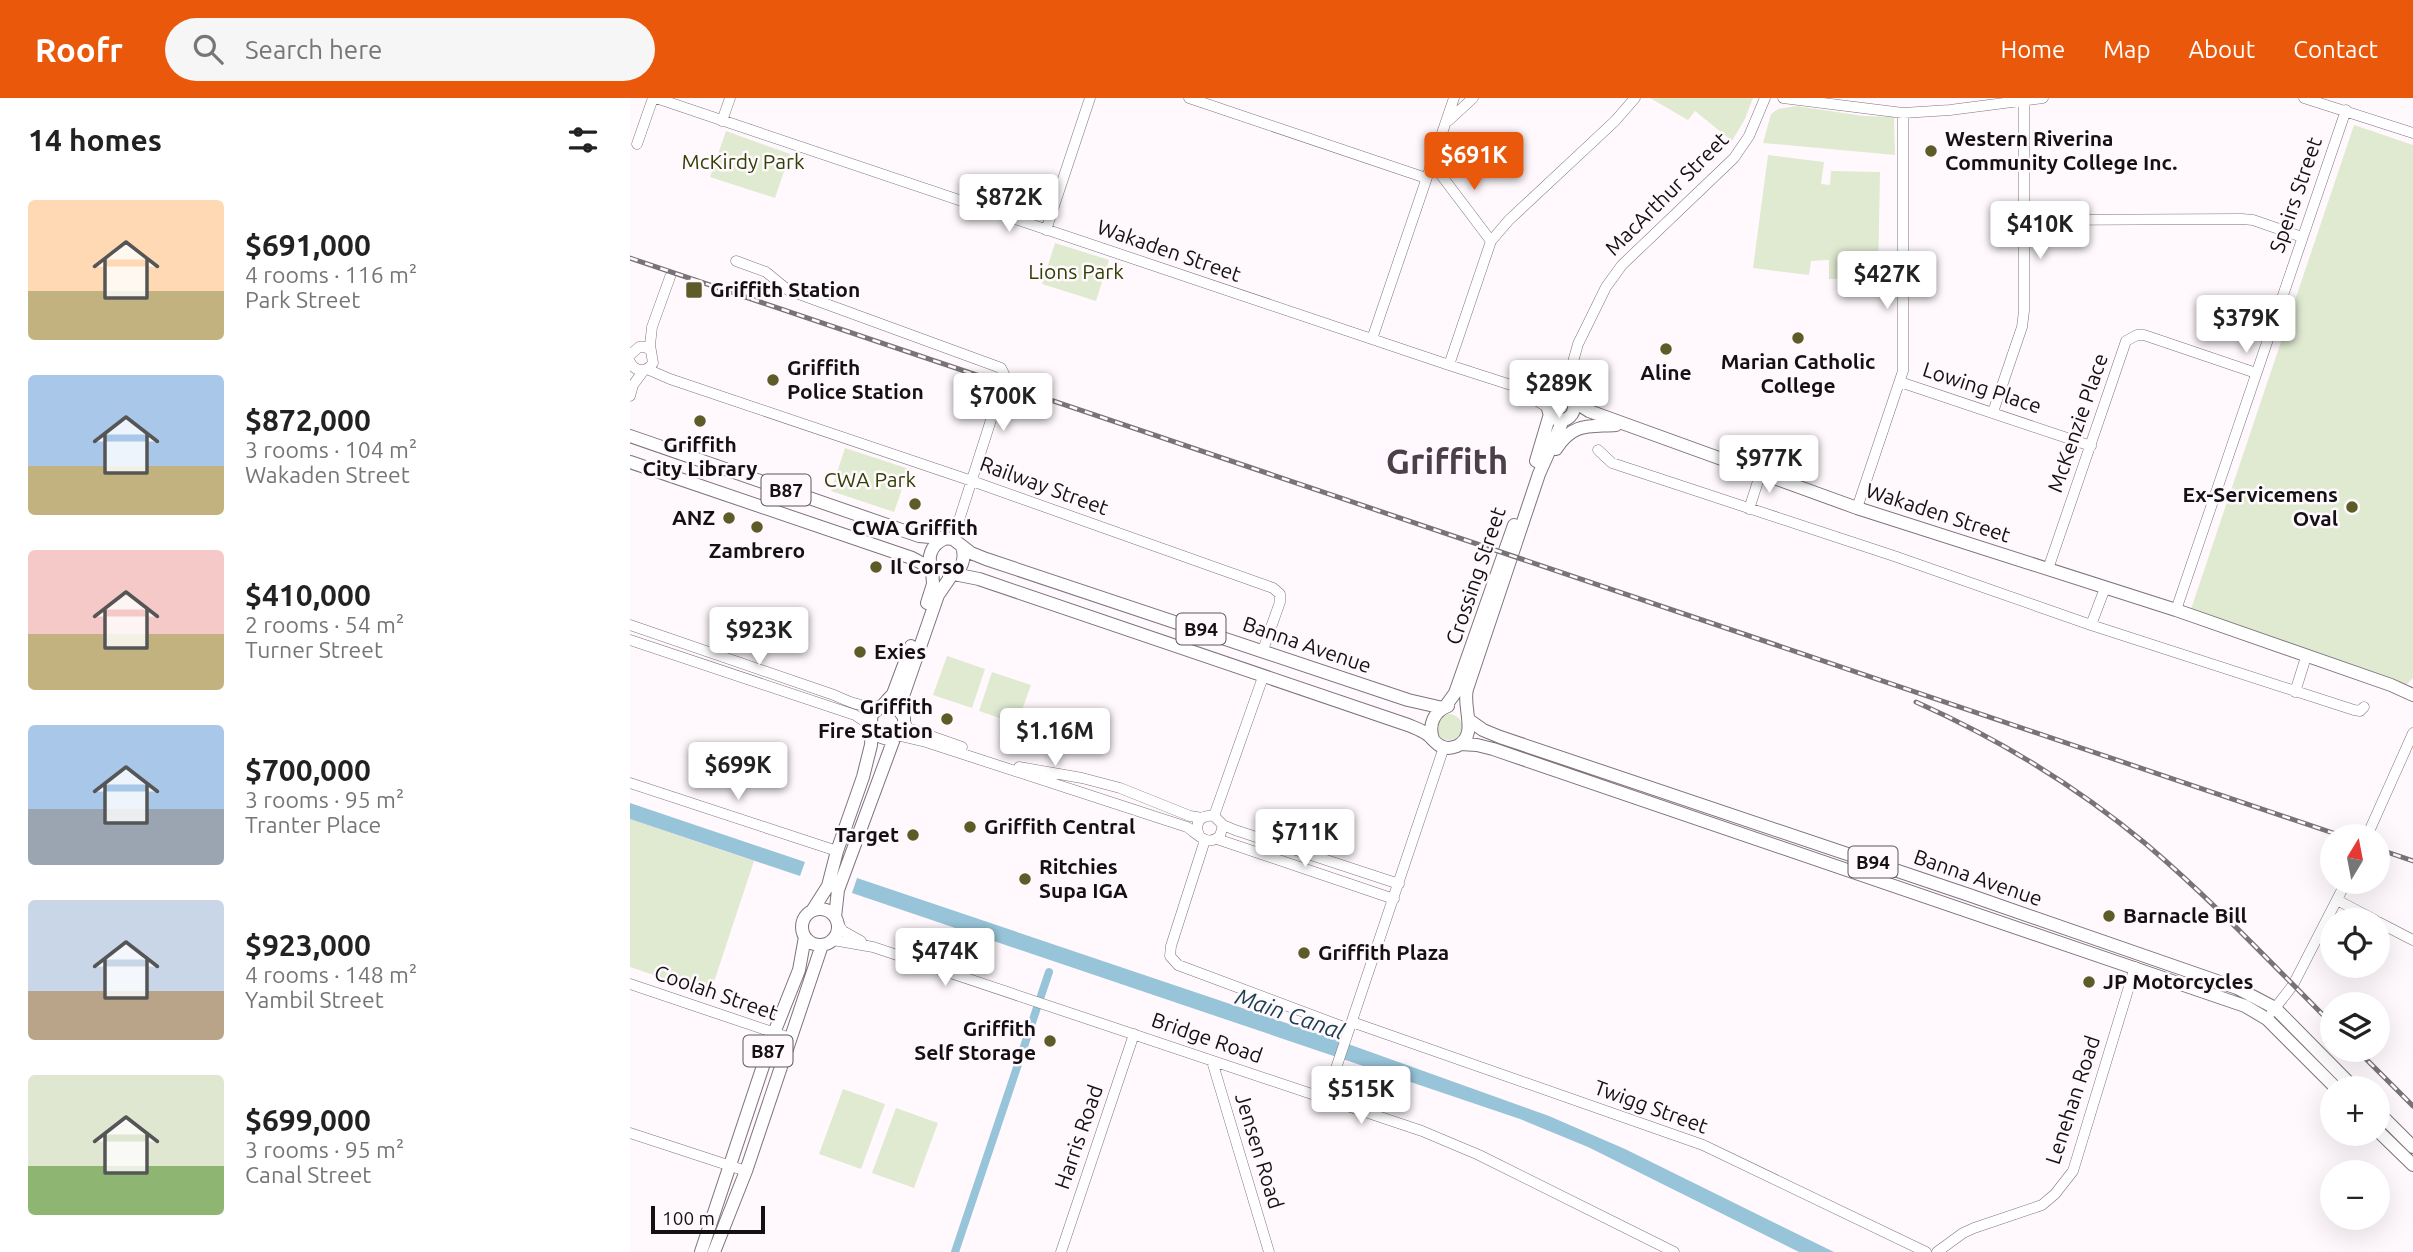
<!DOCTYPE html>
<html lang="en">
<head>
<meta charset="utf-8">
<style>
	:root { --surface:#fff; --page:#f6f6f6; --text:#222; --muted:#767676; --accent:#ea580c }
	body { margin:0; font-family:Ubuntu,sans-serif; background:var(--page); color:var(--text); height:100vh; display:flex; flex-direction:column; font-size:26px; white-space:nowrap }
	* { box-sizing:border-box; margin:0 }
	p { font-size:23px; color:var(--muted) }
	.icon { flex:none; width:38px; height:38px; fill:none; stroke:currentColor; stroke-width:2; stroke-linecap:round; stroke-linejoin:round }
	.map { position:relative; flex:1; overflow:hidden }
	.drawer { display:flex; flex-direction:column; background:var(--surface); width:630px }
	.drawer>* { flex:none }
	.needle { width:46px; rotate:10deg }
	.tools { position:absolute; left:1690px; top:726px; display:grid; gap:14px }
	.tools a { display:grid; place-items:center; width:70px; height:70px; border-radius:50%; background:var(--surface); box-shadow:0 7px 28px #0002; font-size:35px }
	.scale { position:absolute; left:21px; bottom:18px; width:114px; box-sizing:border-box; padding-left:7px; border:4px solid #141014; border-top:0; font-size:19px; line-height:24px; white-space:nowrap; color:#141014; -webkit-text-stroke:5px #fff9fe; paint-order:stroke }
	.price { position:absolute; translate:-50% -60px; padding:0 16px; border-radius:7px; background:#fff; color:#222; font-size:23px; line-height:46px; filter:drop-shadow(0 2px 4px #0008) }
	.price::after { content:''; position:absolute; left:50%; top:42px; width:21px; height:16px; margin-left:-10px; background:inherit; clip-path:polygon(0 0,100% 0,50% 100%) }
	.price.current { background:var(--accent); color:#fff }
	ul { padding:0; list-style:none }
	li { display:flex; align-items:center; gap:21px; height:175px; padding:0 28px }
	li span { display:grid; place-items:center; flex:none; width:196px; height:140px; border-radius:7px; color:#555 }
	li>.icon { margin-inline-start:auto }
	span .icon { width:84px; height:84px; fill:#fffc; stroke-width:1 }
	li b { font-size:30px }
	h2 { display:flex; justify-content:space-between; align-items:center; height:84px; padding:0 28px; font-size:30px }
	header { display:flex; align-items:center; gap:42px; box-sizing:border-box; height:98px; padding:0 35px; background:var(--accent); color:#fff }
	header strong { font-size:33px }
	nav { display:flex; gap:38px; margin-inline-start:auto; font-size:24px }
	.search { width:490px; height:63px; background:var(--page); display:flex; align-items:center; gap:18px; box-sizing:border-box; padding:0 24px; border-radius:38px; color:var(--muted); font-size:26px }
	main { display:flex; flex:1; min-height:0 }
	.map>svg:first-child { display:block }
	.green { fill:#e0ead1 }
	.water { fill:#97c4d8 }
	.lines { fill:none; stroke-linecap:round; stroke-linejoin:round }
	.canal { stroke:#97c4d8; stroke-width:8 }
	.minor-casing { stroke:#7f737e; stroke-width:11 }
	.major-casing { stroke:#7f737e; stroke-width:14 }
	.minor { stroke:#fff; stroke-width:10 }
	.major { stroke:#fff; stroke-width:12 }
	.rail-casing { stroke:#787377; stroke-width:5 }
	.rail { stroke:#fff9fe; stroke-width:2.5; stroke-dasharray:8; stroke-linecap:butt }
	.poi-dot { fill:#5d5c29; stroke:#fff9fe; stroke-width:2.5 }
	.labels { text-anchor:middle; stroke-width:5; stroke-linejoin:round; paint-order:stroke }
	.shield { fill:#fff9fe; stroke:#5a565a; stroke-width:2 }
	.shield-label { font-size:19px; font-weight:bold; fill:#141014 }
	.poi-label { font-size:21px; font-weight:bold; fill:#141014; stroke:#fff9fe; text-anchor:start }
	.park-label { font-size:21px; fill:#304103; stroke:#fff9fe }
	.street-label { font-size:21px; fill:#141014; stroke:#fff9fe }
	.water-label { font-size:23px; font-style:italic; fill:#173e4d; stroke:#fff9fe }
	.town-label { font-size:35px; font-weight:bold; fill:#4b404a; stroke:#fff9fe }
</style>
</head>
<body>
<header>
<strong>Roofr</strong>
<div class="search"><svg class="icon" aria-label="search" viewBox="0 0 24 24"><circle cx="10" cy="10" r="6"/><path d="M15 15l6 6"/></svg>Search here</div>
<nav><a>Home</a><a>Map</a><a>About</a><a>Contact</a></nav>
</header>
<main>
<section class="drawer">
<h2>14 homes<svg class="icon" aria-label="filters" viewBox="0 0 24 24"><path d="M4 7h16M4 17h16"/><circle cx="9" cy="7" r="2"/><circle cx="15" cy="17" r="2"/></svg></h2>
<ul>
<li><span style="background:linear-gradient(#ffd9b3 65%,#c2b280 0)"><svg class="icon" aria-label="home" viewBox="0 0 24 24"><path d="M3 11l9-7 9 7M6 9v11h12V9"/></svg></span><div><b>$691,000</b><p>4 rooms · 116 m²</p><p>Park Street</p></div></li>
<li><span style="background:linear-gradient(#a9c7e8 65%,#c2b280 0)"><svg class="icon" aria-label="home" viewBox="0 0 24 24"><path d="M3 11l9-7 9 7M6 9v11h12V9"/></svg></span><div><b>$872,000</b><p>3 rooms · 104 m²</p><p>Wakaden Street</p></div></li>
<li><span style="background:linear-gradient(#f6c9c9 60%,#c2b280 0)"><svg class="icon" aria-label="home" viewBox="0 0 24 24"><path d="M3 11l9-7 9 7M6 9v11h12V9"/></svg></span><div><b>$410,000</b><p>2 rooms · 54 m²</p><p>Turner Street</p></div></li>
<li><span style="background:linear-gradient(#a9c7e8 60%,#9aa5b1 0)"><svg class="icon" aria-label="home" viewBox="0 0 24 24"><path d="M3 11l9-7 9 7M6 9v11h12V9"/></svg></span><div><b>$700,000</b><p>3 rooms · 95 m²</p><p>Tranter Place</p></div></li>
<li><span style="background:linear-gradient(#c9d6e8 65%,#b9a48a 0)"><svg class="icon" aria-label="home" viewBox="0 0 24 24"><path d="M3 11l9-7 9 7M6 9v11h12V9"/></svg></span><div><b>$923,000</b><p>4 rooms · 148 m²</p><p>Yambil Street</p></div></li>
<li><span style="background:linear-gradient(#dfe7d0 65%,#8fb573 0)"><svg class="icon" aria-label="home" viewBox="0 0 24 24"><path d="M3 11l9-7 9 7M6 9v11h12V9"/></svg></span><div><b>$699,000</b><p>3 rooms · 95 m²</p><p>Canal Street</p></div></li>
</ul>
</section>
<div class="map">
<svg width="1783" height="1154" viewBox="0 0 1783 1154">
	<rect width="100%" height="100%" fill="#fff9fe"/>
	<!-- green -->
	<path class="green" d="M1020,0h103l-8,21 -13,22 -37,-30 -7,9z
		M1166,8l68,10 30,1 1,38 -132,-12 8,-29 7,-5z
		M1724,27l59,20v533l-7,7 -217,-70z
		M96,33l64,23 -15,44 -65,-21z
		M1138,57l56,7 -3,22 9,1 1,-14 49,1 -2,107h-49v-19l-18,1 -2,14 -56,-7z
		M425,145l54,17 -13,41 -54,-17z
		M215,350l64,21 -15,43 -63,-21z
		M317,558l38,13 -13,39 -39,-13z
		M362,574l39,13 -14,39 -38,-13z
		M806 629a13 13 0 1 1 26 0a13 13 0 1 1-26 0Z
		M0,721l124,42 -44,133 -80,-27z
		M213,991l42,15 -24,65 -42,-15z
		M266,1010l42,15 -24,65 -42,-15z"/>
	<!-- water -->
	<path class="water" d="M0,705l175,59 -5,14 -170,-57z
		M227,780l480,162 212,76 76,33 209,103h-35l-211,-105 -68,-28 -668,-226z"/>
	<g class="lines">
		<!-- canal -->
		<path class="canal" d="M325,1154l94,-280"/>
		<defs>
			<path id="minor" d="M26,0l793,267 62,20 42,10
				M559,0l237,80
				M1153,0l120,15 47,-3 93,-12
				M1674,0l109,35
				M92,23l8,-23
				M818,23l25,-23
				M7,46l16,-46
				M802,65l59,78
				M1395,122l217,-1 11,1 49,17
				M416,132l44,-132
				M106,163l30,11 22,18 213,78 4,8 -52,163
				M742,241l82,-241
				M0,257l9,-8h7l5,4
				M0,264c5,10 16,11 23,1l-3,-18 2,-18 18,-50
				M819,267l42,-124 18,-21 106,-99 20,-23
				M17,271l23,10 302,102 301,107 7,6v8l-17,48
				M1270,284l191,64
				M891,293l26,16
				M934,296l14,-50 28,-57 16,-22 112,-107 15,-22 16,-38
				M0,298l3,-11 11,-15
				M1363,314l29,-85 2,-16v-211
				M968,352l14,13 282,93 197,69 263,85 6,1 4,-4
				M1227,410l46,-137v-258
				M1119,411l12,-37
				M1418,471l78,-228 11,-6h7l112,38
				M1546,512l170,-500
				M0,527l204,70c15,7 29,13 46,11
				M1461,527l14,-37
				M0,542l225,75 16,11
				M1665,594l11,-35
				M274,622l4,8 54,19
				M266,637l30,7 261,85c12,8 20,20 33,9l3,-11
				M389,669l63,11 38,10 70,28 12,2
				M0,685l207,68
				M584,718l49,-139
				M569,737c-5,-12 2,-21 15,-19l9,9 12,5 164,54
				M1737,738l46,-103
				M587,741l177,60
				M575,742l-34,106 -1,10 8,9 171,64
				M1707,802l38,20
				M1748,824l35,18
				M207,825l6,8 18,10
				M203,842l40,7 549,184 57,24 195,97
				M0,886l160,54
				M1642,914l21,-27 53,-103
				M722,924l351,123 223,107
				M582,963l57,191
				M696,1000l118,-351
				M0,1035l116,38
				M431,1154l73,-218
				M1307,1154l26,-19 11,-5 68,-23 13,-11 18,-23 62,-204"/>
			<path id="major" d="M918 309a13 13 0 1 1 26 0a13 13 0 1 1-26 0Z
				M942,302l17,11 268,97 319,102 215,75 22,10
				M0,338l289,100 34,3 18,14 15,6 422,141 35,8
				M926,351c17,-27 33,-22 60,-24
				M906,363l14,-47
				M0,364l282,96 19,10
				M303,472c-7,-12 -2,-25 11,-31
				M324,476l25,5 429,146c7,3 14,5 20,10 4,3 8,9 13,11 5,3 11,2 16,0 22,-11 5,-38 10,-57l72,-215 24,-54
				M319,478c13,-5 17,-17 13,-30
				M297,505l6,-19 -1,-15
				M253,607l10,-11 18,-48
				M815,609l10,-14 59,-168
				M274,619l-7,-9 -14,-3 -11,9c-6,23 22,34 31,14 4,-9 -3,-20 -1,-29l36,-104 13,-19
				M839,622l14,10 17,7 469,158 268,93 38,20 79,80
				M803,641c-5,-14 1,-28 15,-33
				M830,646l17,1 16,4 752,257 22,13 69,69
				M172 829a18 18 0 1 1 36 0a18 18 0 1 1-36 0Z
				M182,813l16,-25 9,-35 26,-74 8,-32 1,-15
				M205,819l3,-27 57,-154
				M1748,1014l35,35
				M1748,1033l35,34
				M71,1154l73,-219 25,-63 6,-33
				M84,1154l32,-81 76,-226"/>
		</defs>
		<!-- minor casing -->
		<use href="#minor" class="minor-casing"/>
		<!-- major casing -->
		<use href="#major" class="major-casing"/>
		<!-- minor -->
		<use href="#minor" class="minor"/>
		<!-- major -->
		<use href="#major" class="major"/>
		<defs>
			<path id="rail" d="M0,160l1712,578
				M1286,604c83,37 160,84 230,142 66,56 126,120 187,181
				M1748,751l35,12
				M1727,952l56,56"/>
		</defs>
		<!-- rail casing -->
		<use href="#rail" class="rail-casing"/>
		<!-- rail -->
		<use href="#rail" class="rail"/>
	</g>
	<!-- markers -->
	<g class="poi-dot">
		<circle cx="1301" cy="53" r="7"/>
		<rect x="55" y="183" width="18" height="18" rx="3.5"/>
		<circle cx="1168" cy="240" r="7"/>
		<circle cx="1036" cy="251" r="7"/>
		<circle cx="143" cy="282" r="7"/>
		<circle cx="70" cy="323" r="7"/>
		<circle cx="285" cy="406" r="7"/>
		<circle cx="1722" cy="409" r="7"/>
		<circle cx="99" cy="420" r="7"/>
		<circle cx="127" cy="429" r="7"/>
		<circle cx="246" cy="469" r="7"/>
		<circle cx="230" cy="554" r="7"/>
		<circle cx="317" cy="621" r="7"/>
		<circle cx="340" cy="729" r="7"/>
		<circle cx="283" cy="737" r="7"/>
		<circle cx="395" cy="781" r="7"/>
		<circle cx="1479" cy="818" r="7"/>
		<circle cx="674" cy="855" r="7"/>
		<circle cx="1459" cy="884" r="7"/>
		<circle cx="420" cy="943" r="7"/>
	</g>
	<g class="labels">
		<!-- shield labels -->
		<g class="shield">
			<rect x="131.5" y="376.5" width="49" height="31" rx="5"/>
			<rect x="546.5" y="515.5" width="49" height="31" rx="5"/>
			<rect x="1218.5" y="748.5" width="49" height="31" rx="5"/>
			<rect x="113.5" y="937.5" width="49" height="31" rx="5"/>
		</g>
		<g class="shield-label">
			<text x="156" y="399">B87</text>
			<text x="571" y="538">B94</text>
			<text x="1243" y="771">B94</text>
			<text x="138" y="960">B87</text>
		</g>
		<!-- poi labels -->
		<g class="poi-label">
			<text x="1315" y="48">Western Riverina<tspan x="1315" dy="24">Community College Inc.</tspan></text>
			<text x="80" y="199">Griffith Station</text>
			<text x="1168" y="271" text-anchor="middle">Marian Catholic<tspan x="1168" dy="24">College</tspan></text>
			<text x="157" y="277">Griffith<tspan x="157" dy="24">Police Station</tspan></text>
			<text x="1036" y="282" text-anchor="middle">Aline</text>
			<text x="70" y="354" text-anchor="middle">Griffith<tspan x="70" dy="24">City Library</tspan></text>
			<text x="1708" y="404" text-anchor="end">Ex-Servicemens<tspan x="1708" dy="24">Oval</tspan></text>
			<text x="85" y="427" text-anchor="end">ANZ</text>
			<text x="285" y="437" text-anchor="middle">CWA Griffith</text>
			<text x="127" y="460" text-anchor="middle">Zambrero</text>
			<text x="260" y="476">Il Corso</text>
			<text x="244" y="561">Exies</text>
			<text x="303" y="616" text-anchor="end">Griffith<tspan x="303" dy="24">Fire Station</tspan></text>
			<text x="354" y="736">Griffith Central</text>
			<text x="269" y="744" text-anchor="end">Target</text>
			<text x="409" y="776">Ritchies<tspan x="409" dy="24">Supa IGA</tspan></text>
			<text x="1493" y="825">Barnacle Bill</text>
			<text x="688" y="862">Griffith Plaza</text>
			<text x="1473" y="891">JP Motorcycles</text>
			<text x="406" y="938" text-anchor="end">Griffith<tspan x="406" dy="24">Self Storage</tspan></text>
		</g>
		<!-- park labels -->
		<g class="park-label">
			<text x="113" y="71">McKirdy Park</text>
			<text x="446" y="181">Lions Park</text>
			<text x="240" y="389">CWA Park</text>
		</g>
		<!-- street labels -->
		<g class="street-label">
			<text transform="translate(1037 96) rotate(-45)" y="7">MacArthur Street</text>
			<text transform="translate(1666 97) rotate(-71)" y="7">Speirs Street</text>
			<text transform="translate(539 153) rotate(19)" y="7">Wakaden Street</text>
			<text transform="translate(1352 290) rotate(18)" y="7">Lowing Place</text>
			<text transform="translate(1448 325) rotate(-71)" y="7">McKenzie Place</text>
			<text transform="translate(414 388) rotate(20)" y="7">Railway Street</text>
			<text transform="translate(1308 415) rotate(18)" y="7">Wakaden Street</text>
			<text transform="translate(846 478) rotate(-71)" y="7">Crossing Street</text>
			<text transform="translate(677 547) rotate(19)" y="7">Banna Avenue</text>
			<text transform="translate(1348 780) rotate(19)" y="7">Banna Avenue</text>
			<text transform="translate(86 895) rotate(19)" y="7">Coolah Street</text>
			<text transform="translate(577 940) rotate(19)" y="7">Bridge Road</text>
			<text transform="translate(1443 1002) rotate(-72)" y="7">Lenehan Road</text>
			<text transform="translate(1021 1009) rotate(20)" y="7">Twigg Street</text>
			<text transform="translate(449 1039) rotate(-71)" y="7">Harris Road</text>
			<text transform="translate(629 1053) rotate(73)" y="7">Jensen Road</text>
		</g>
		<!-- water labels -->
		<g class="water-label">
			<text transform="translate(660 916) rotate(19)" y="8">Main Canal</text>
		</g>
		<!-- town labels -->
		<g class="town-label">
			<text x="817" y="376">Griffith</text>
		</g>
	</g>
</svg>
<div class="tools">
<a><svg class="needle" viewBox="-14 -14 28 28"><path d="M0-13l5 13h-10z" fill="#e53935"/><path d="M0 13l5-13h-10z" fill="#767676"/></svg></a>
<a><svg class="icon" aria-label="locate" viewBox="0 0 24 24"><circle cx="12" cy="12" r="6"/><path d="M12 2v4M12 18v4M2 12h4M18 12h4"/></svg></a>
<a><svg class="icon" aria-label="layers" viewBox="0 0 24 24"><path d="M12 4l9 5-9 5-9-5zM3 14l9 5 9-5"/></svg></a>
<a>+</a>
<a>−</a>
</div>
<div class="scale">100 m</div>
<b class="price current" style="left:844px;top:94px">$691K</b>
<b class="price" style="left:379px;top:136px">$872K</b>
<b class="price" style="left:1410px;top:163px">$410K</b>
<b class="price" style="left:1257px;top:213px">$427K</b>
<b class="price" style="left:1616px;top:257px">$379K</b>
<b class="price" style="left:929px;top:322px">$289K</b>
<b class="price" style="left:373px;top:335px">$700K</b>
<b class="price" style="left:1139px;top:397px">$977K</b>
<b class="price" style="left:129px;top:569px">$923K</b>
<b class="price" style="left:425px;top:670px">$1.16M</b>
<b class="price" style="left:108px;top:704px">$699K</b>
<b class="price" style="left:675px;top:771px">$711K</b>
<b class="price" style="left:315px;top:890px">$474K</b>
<b class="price" style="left:731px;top:1028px">$515K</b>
</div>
</main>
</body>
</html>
